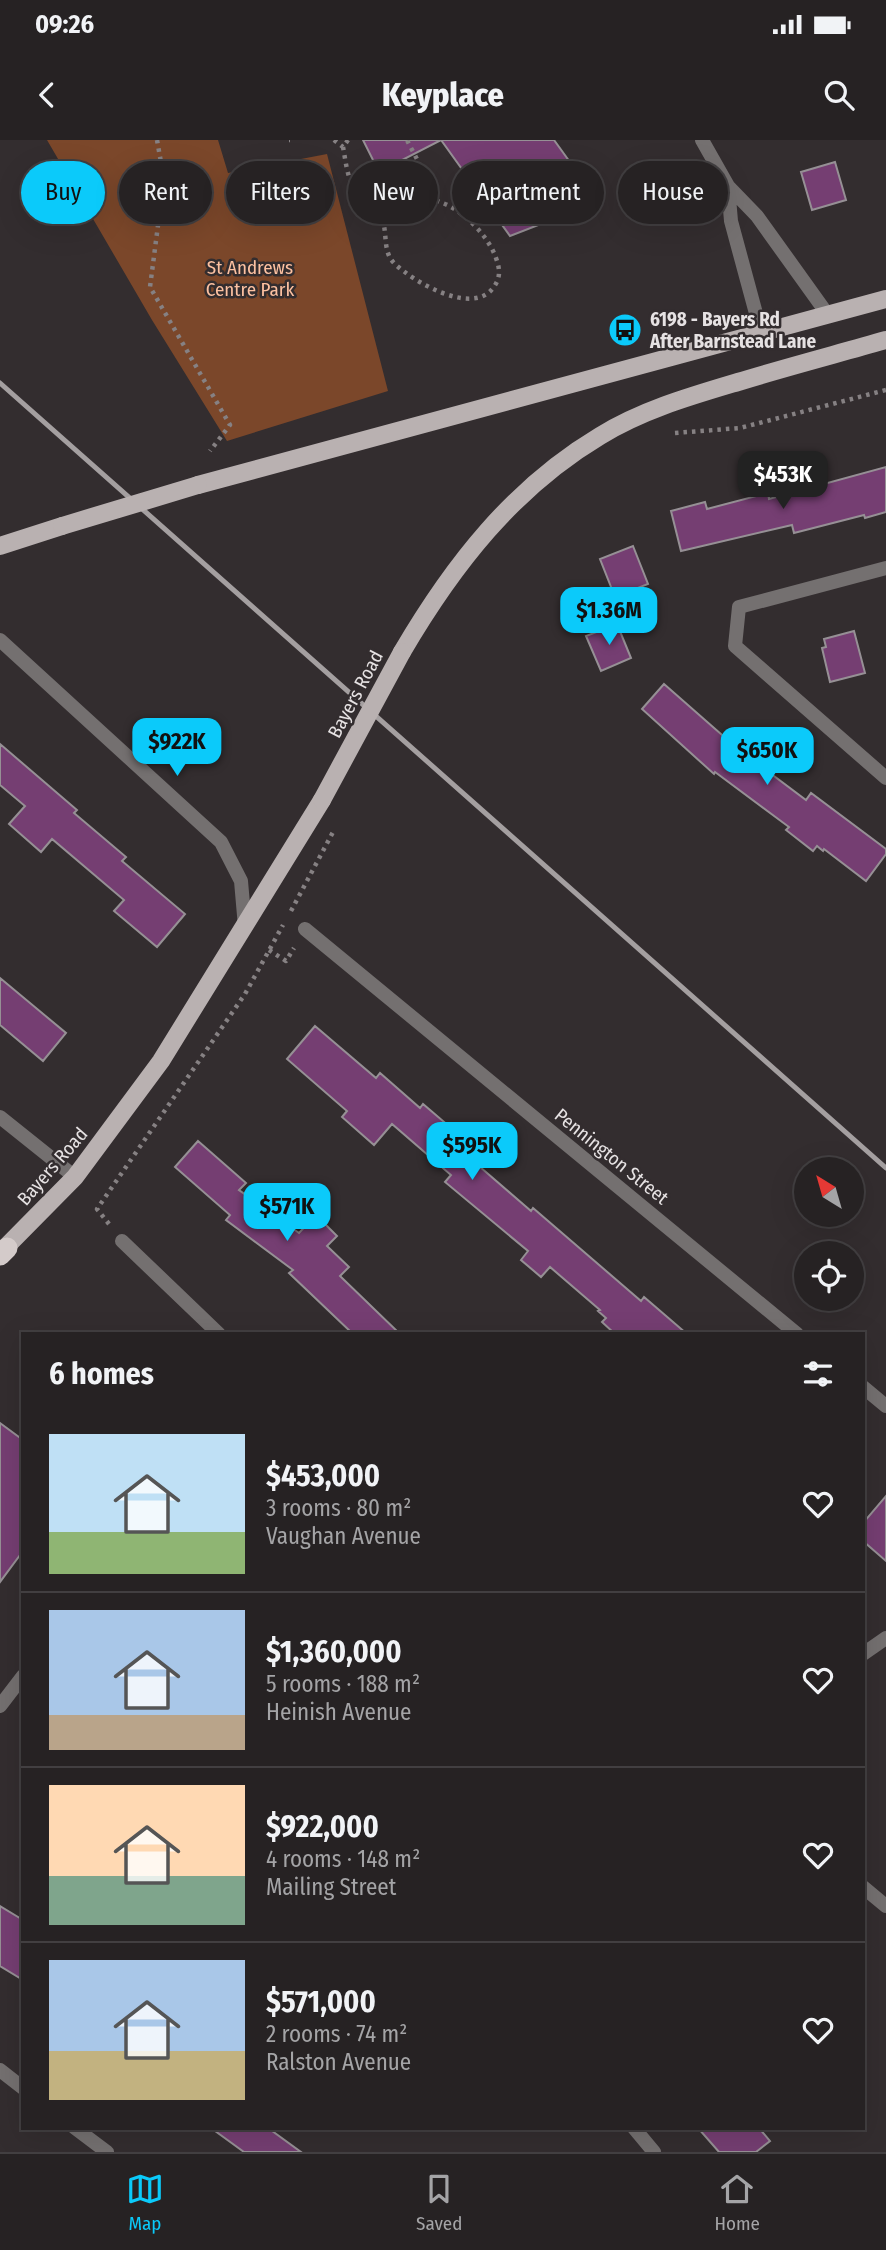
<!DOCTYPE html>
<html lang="en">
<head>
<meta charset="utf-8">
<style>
	:root { --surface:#262223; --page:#2e2a2b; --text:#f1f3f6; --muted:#a4a4a6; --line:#423f41; --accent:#0bcafa }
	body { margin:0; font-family:"Fira Sans Condensed",sans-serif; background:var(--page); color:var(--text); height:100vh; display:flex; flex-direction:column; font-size:26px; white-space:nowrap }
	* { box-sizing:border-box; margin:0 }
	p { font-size:23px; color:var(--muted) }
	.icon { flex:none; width:38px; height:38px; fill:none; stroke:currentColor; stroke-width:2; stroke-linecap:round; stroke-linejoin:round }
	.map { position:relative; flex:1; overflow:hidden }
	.drawer { position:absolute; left:21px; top:1192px; width:844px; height:798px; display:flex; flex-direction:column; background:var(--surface); border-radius:0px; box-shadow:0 7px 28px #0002,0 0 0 2px var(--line) }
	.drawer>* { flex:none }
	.banner { position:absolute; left:21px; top:21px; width:845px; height:63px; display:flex; gap:14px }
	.needle { width:46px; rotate:323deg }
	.tools { position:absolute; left:794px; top:1017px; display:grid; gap:14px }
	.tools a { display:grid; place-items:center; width:70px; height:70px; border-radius:50%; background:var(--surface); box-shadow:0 7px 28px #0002,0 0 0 2px var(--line); font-size:35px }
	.price { position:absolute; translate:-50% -60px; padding:0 16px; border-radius:14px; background:var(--accent); color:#111; font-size:23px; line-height:46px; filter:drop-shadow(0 2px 4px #0008) }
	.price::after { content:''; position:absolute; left:50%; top:42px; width:21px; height:16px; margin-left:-10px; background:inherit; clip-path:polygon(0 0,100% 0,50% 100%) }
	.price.on { background:#222; color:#fff }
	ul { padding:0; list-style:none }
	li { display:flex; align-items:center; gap:21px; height:175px; padding:0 28px }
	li+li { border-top:2px solid var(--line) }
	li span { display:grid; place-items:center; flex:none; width:196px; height:140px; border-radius:0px; color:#555 }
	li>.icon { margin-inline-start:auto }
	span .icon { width:84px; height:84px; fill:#fffc; stroke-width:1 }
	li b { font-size:30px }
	h2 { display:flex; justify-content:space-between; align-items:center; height:84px; padding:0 28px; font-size:30px }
	.chip { padding:0 24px; border-radius:32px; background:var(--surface); box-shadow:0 7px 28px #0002,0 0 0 2px var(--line); font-size:24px; line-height:63px }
	.chip.on { background:var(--accent); color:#111 }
	.status { display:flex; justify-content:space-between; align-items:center; height:49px; padding:0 35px; background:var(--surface); direction:ltr }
	.status svg { height:19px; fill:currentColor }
	header { display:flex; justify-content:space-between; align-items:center; height:91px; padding:0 28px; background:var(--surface); font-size:32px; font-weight:800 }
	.tab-bar { display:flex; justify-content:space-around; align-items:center; height:98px; border-top:2px solid var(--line); background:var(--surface); font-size:19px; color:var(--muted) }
	.tab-bar a { display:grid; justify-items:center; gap:4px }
	.tab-bar .on { color:var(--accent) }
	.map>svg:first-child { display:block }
	.green { fill:#7b472a }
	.building { fill:#753e72; stroke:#969095; stroke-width:2 }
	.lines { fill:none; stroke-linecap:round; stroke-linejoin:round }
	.path { stroke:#868183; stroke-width:4.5; stroke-dasharray:3.5 5; stroke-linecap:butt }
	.minor { stroke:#747070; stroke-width:14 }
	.primary { stroke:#b9b1b1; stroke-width:18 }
	.motorway { stroke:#d4cbca; stroke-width:21 }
	.rail { stroke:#a49fa0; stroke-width:5 }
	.primary-bridge { stroke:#b9b1b1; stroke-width:18 }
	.labels { text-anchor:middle; stroke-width:5; stroke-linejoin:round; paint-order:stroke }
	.park-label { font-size:19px; fill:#fdc1a1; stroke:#332d2f }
	.poi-label { font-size:19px; font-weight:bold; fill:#e6e2e3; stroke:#332d2f; text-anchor:start }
	.street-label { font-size:19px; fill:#e6e2e3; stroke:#332d2f }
</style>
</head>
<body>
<div class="status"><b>09:26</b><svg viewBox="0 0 49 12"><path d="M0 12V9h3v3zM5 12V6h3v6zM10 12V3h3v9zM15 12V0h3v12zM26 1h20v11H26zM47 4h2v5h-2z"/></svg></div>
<header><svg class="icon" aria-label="back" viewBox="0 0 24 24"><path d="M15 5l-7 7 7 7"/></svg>Keyplace<svg class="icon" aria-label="search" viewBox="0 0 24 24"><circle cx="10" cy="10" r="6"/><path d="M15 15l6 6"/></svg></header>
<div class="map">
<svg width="886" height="2012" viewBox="0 0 886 2012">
	<rect width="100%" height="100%" fill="#332d2f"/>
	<!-- green -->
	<path class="green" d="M47,0h171l10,33 99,-19 61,237 -161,50 -75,-121z"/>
	<!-- building -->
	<path class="building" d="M363,0h191l31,43 -31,36 -44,17 -69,-96 -62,32z
		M835,22l11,38 -34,10 -11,-38z
		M886,327v45l-21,6 -1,-3 -70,18 -2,-8 -111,26 -10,-40 34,-9 2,7 61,-16 1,6z
		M633,406l15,38 -33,13 -15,-38z
		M617,484l14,34 -30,13 -15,-35z
		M854,491l11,42 -35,9 -8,-34 4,-1 -2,-8z
		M664,544l74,65 68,51 5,-7 75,56v5l-20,27 -42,-32 -1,2 -6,-5 -4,5 -27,-21 3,-3 -74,-55 -1,2 -72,-65z
		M0,604l77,66 -3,3 52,44 -4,4 63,53 -28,33 -43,-36 10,-11 -72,-61 -11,13 -32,-28 16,-18 -25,-21z
		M0,838l66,55 -23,28 -43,-36z
		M315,886l61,52 4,-5 40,35 3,-4 34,29 -7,8 81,70 2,-3 108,93 3,-4 43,37h-72l-13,-12 4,-4 -8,-7 2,-1 -50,-43 -9,10 -20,-17 7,-9 -83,-69 6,-7 -59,-51 -18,21 -32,-28 5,-6 -60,-52z
		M198,1001l48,42 -7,7 60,43 17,-18 21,21 -10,10 22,21 -9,9 60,58h-47l-64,-61 4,-3 -67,-50 4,-5 -55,-48z
		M0,1283l23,17v111l-23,31z
		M886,1356v65l-23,-20v-18z
		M0,1766l23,14v60l-23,-14z
		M211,1988h57l33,24h-57z
		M698,1988h61l11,13 -14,11h-37z"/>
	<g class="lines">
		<!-- path -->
		<path class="path" d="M157,0l7,39 -14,108 80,138 -20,26
			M289,0h1
			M334,0l9,7
			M348,0l-5,7c3,15 4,33 14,45 7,9 21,16 25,27 6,15 0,33 13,45 19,18 77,52 98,24 8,-10 7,-19 3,-30 -7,-20 -27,-41 -45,-51 -8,-5 -18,-6 -23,-13 -6,-8 -5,-16 -7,-25 -3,-10 -10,-20 -14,-29
			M675,293l65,-5 146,-38
			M291,771l42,-79
			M269,810l17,11 8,-13
			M109,1084l-12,-15 148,-215 38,-69"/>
		<!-- minor -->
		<path class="minor" d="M702,0l26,46 29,30 71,99
			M728,46l3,35 30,111
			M886,428l-147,39 -4,39 151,132
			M0,500l221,202 20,39 4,46
			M305,789l492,405
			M0,977l75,60
			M122,1101l97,93
			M863,1247l23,19
			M863,1514l23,-16
			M0,1566l23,-30
			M863,1747l23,19
			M0,1930l23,18
			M75,1988l32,24
			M634,1988l20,24"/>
		<!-- primary -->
		<path class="primary" d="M198,345l688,-186
			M0,406l62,-20
			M402,512c51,-87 111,-164 198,-216 42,-26 91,-40 138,-54 49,-15 99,-28 148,-42
			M0,1113l75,-76 86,-116 161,-261"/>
		<!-- motorway -->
		<path class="motorway" d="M0,1115l7,-7"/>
		<!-- rail -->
		<path class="rail" d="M0,243l886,785"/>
		<!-- primary-bridge -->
		<path class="primary-bridge" d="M62,386l136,-41
			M322,660l80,-148"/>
	</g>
	<!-- icons -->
	<defs>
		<symbol id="bus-disc" viewBox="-11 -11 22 22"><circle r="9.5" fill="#0bcafa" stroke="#332d2f"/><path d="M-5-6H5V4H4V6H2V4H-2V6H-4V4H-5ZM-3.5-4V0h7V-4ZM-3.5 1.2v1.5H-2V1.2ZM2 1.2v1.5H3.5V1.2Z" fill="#111"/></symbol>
	</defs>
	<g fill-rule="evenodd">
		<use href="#bus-disc" x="606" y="171" width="38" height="38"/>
	</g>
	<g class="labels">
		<!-- park labels -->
		<g class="park-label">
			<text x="250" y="134">St Andrews<tspan x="250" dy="22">Centre Park</tspan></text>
		</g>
		<!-- poi labels -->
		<g class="poi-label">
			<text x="650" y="186">6198 - Bayers Rd<tspan x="650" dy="22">After Barnstead Lane</tspan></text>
		</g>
		<!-- street labels -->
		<g class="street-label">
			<text transform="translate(355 554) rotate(-62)" y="7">Bayers Road</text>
			<text transform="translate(612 1016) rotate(39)" y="7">Pennington Street</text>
			<text transform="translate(52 1026) rotate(-49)" y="7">Bayers Road</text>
		</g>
	</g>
</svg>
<div class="tools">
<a><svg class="needle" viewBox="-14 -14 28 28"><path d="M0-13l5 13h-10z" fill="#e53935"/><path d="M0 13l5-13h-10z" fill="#a4a4a6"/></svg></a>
<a><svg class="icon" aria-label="locate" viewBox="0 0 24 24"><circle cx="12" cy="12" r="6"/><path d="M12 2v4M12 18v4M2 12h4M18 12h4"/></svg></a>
</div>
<b class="price on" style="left:783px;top:371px">$453K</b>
<b class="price" style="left:609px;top:507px">$1.36M</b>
<b class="price" style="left:177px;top:638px">$922K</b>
<b class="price" style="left:767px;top:647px">$650K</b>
<b class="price" style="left:472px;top:1042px">$595K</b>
<b class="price" style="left:287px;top:1103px">$571K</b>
<div class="banner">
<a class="chip on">Buy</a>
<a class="chip">Rent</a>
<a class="chip">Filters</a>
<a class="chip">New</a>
<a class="chip">Apartment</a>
<a class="chip">House</a>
</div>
<section class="drawer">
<h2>6 homes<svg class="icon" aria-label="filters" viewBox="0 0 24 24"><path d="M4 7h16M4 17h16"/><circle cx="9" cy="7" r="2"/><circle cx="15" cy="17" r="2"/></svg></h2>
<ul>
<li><span style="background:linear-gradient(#bfe0f5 70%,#8fb573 0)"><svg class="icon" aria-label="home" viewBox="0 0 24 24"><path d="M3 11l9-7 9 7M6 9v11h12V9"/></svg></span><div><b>$453,000</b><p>3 rooms · 80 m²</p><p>Vaughan Avenue</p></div><svg class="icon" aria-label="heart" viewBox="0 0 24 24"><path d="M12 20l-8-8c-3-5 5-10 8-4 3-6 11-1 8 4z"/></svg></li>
<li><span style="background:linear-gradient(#a9c7e8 75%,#b9a48a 0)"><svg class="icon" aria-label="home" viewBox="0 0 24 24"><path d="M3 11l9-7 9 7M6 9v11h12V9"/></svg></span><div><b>$1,360,000</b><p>5 rooms · 188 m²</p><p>Heinish Avenue</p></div><svg class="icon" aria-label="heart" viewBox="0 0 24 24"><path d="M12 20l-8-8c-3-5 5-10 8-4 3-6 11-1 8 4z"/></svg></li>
<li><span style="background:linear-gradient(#ffd9b3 65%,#7fa58c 0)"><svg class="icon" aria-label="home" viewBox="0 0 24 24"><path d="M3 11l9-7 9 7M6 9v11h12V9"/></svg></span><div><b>$922,000</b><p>4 rooms · 148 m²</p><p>Mailing Street</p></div><svg class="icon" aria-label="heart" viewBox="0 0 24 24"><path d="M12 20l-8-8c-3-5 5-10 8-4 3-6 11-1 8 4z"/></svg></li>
<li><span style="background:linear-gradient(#a9c7e8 65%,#c2b280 0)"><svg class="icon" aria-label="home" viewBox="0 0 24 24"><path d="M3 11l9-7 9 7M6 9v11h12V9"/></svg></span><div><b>$571,000</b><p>2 rooms · 74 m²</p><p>Ralston Avenue</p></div><svg class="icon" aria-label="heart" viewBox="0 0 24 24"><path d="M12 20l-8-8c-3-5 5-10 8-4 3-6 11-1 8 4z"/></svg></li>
</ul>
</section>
</div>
<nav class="tab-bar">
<a class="on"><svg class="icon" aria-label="map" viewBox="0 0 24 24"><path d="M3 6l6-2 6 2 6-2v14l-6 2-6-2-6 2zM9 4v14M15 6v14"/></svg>Map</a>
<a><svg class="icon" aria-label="saved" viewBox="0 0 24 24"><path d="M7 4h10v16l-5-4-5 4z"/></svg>Saved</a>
<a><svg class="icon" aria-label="home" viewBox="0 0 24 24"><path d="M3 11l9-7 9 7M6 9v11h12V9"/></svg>Home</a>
</nav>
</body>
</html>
